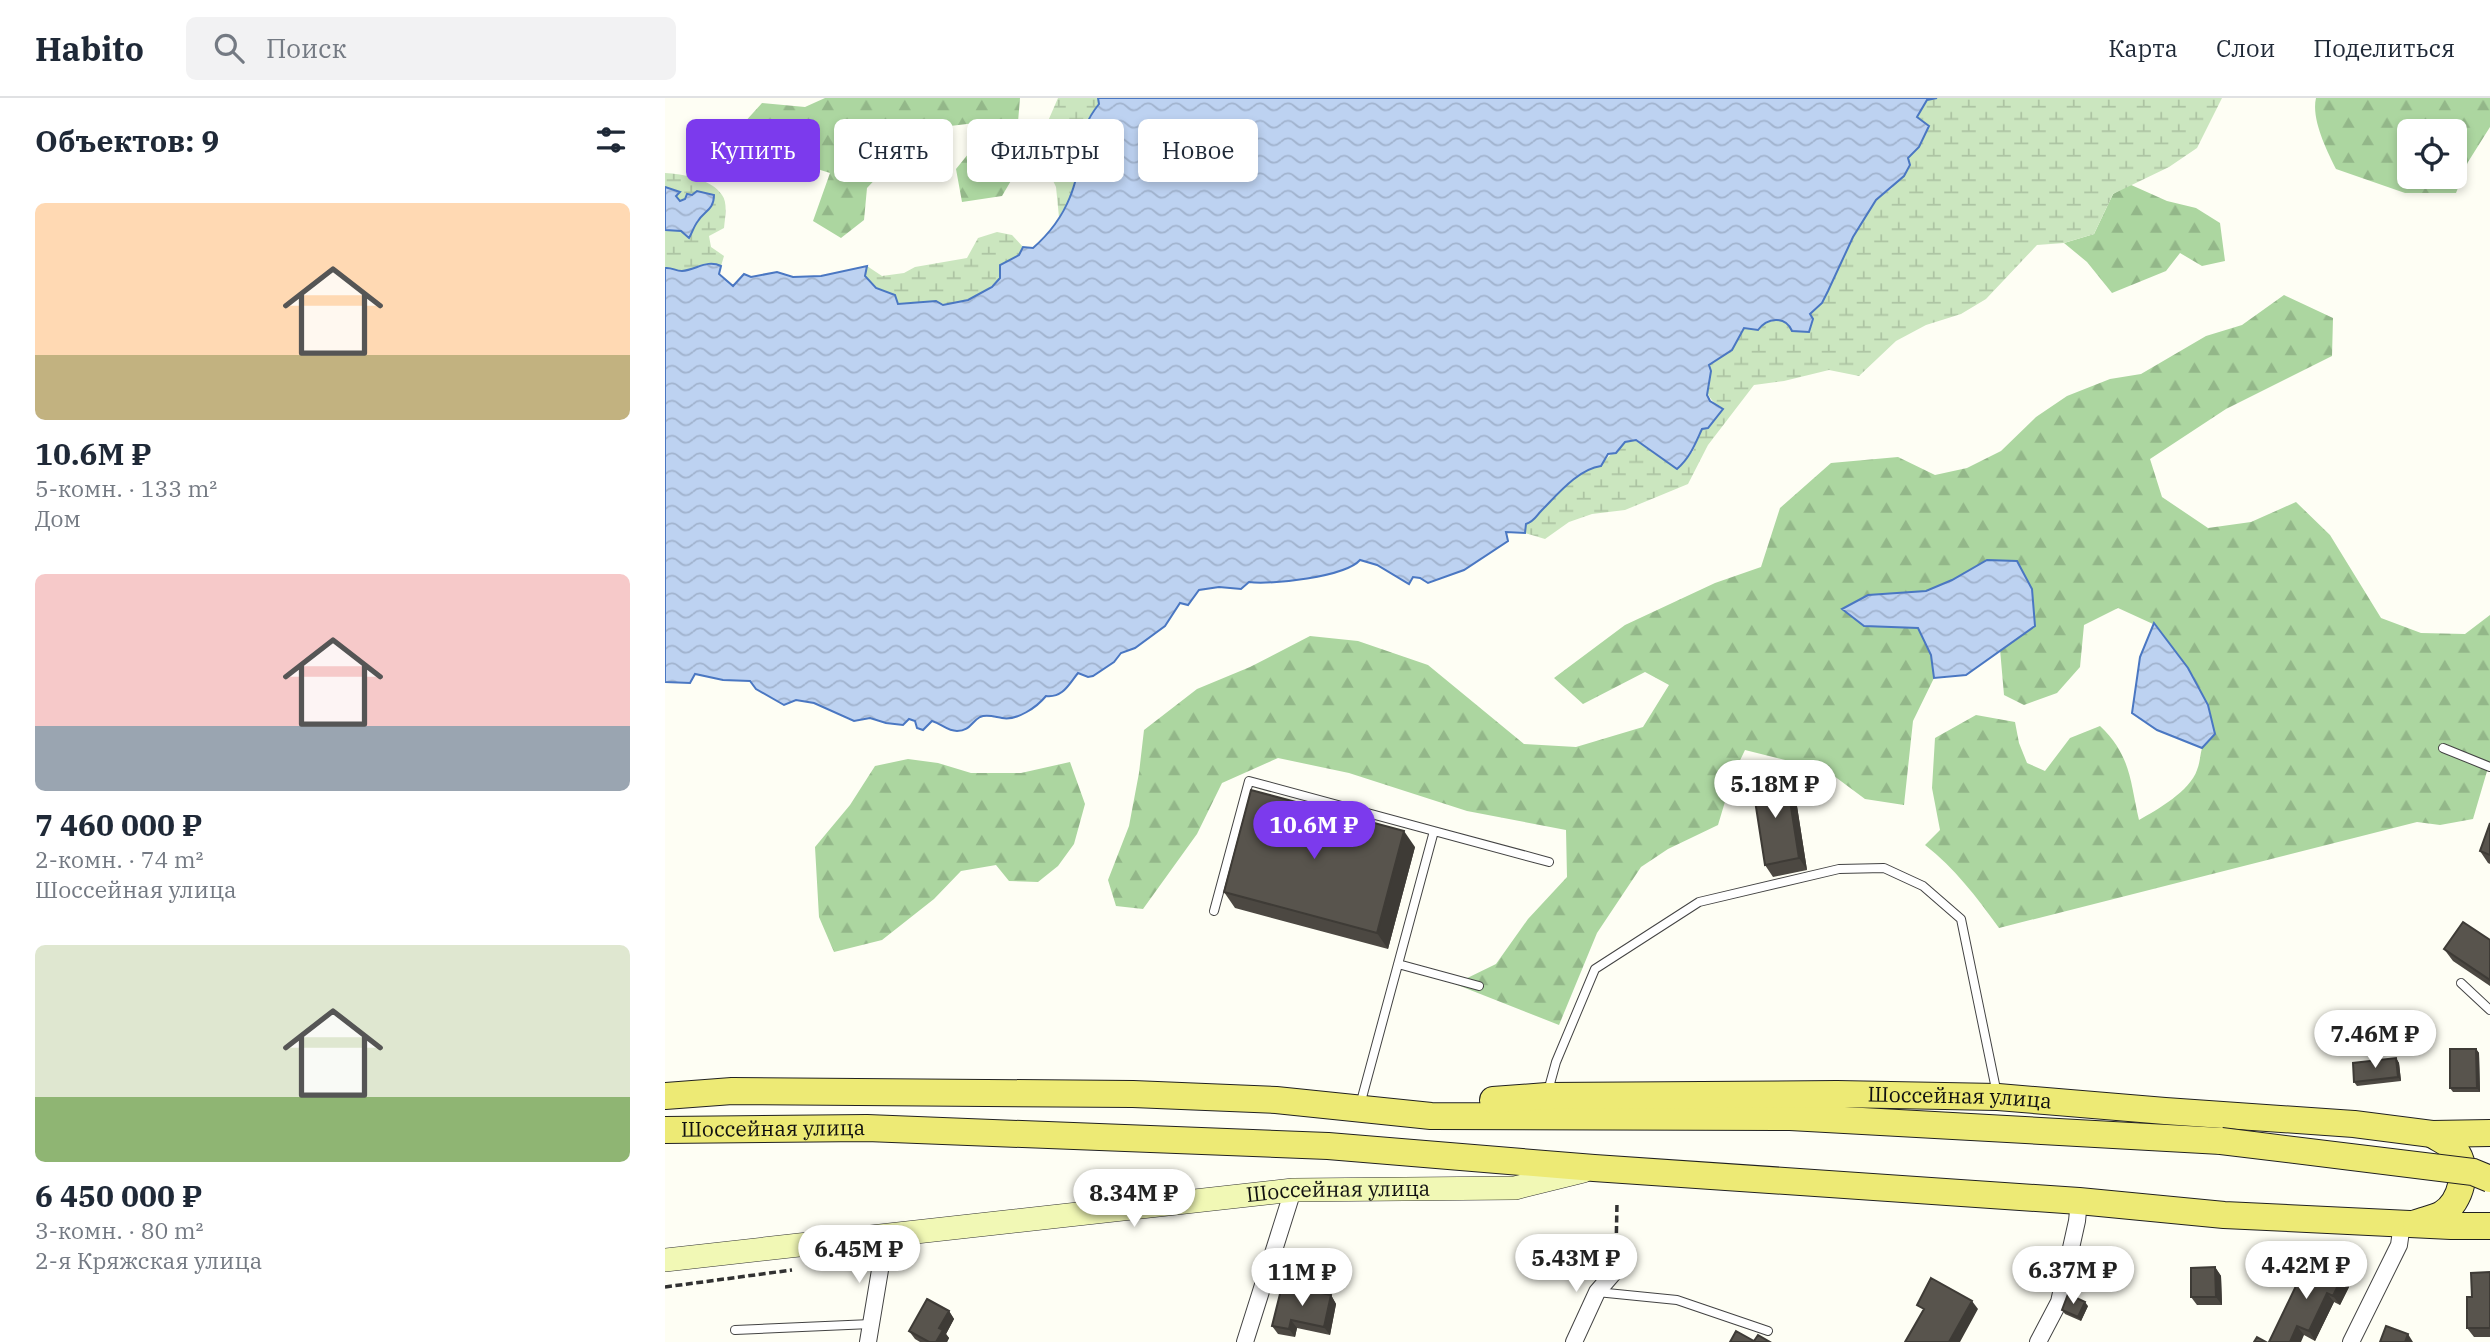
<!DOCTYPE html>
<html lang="ru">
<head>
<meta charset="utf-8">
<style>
	:root { --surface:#fff; --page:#f2f2f3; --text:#1f2937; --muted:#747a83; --line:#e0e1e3; --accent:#7c3aed }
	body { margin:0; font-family:"IBM Plex Serif",serif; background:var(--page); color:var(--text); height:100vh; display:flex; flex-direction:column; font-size:26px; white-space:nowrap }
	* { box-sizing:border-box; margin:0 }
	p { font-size:23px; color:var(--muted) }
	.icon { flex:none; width:38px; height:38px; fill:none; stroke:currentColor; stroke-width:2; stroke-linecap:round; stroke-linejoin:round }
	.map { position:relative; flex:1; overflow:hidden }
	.details { display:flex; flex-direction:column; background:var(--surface); width:665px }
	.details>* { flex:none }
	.top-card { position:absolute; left:21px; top:21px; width:665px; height:63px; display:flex; gap:14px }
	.tools { position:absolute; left:1732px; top:21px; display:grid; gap:14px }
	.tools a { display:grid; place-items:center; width:70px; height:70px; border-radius:10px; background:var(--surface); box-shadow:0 4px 10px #0003; font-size:35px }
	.price { position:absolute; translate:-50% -60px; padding:0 16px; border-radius:24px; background:#fff; color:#222; font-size:23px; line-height:46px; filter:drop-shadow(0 2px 4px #0008) }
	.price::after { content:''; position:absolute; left:50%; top:42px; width:21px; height:16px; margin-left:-10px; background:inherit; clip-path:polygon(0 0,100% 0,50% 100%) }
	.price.selected { background:var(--accent); color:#fff }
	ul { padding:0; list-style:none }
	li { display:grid; align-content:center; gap:14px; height:371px; padding:0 35px }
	li span { display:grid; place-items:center; height:217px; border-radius:10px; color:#555 }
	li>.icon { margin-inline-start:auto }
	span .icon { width:126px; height:126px; fill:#fffc; stroke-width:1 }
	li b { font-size:30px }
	h2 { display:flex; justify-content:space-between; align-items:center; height:84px; padding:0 35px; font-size:30px }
	.tag { padding:0 24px; border-radius:10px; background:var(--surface); box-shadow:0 4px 10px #0003; font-size:24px; line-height:63px }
	.tag.selected { background:var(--accent); color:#fff }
	header { display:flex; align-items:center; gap:42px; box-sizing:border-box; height:98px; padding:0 35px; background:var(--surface); border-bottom:2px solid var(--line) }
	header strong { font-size:33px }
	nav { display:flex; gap:38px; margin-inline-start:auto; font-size:24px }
	.search { width:490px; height:63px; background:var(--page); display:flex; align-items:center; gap:18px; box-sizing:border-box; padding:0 24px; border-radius:10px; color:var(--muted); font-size:26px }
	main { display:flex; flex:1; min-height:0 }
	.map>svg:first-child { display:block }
	.forest { fill:url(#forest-firs); fill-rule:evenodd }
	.wetland { fill:url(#wetland-marsh) }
	.water { fill:url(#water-waves); stroke:#4a77c2; stroke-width:2 }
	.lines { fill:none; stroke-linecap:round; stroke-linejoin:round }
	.service-casing { stroke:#434343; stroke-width:10 }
	.minor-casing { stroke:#434343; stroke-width:18 }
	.secondary-casing { stroke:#323232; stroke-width:24 }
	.primary-casing { stroke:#212121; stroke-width:28 }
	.path { stroke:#323232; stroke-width:3.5; stroke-dasharray:7 3.5; stroke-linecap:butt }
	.service { stroke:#fff; stroke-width:8 }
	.minor { stroke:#fff; stroke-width:16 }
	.secondary { stroke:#f1f8b5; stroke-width:23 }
	.primary { stroke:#edea75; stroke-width:26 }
	.primary-bridge-casing { stroke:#212121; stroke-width:28; stroke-linecap:butt }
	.primary-bridge { stroke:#edea75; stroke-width:26 }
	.wall { fill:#4c4842 }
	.shaded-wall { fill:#3e3b36 }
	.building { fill:#58544d; stroke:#3e3b36; stroke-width:2 }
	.labels { text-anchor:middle; stroke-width:7; stroke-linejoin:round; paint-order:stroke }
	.street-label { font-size:21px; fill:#101010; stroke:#fff }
</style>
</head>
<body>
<header>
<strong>Habito</strong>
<div class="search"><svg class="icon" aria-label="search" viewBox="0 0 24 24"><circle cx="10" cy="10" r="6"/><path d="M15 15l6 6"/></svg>Поиск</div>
<nav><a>Карта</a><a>Слои</a><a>Поделиться</a></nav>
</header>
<main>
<section class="details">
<h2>Объектов: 9<svg class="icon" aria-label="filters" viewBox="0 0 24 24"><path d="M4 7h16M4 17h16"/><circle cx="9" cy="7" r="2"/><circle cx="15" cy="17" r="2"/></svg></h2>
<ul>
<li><span style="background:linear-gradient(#ffd9b3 70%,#c2b280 0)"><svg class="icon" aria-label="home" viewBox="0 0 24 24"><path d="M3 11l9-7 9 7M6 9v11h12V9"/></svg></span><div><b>10.6M ₽</b><p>5-комн. · 133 m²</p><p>Дом</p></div></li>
<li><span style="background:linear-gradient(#f6c9c9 70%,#9aa5b1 0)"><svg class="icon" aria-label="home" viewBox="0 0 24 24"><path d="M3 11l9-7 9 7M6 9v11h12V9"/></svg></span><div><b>7 460 000 ₽</b><p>2-комн. · 74 m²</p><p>Шоссейная улица</p></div></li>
<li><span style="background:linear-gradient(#dfe7d0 70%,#8fb573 0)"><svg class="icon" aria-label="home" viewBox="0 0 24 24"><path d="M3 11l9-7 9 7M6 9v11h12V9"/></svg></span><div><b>6 450 000 ₽</b><p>3-комн. · 80 m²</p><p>2-я Кряжская улица</p></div></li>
</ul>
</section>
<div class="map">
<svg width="1825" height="1244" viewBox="0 0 1825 1244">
	<defs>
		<pattern id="forest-firs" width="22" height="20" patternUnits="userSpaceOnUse" patternTransform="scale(1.75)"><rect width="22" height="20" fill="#acd6a0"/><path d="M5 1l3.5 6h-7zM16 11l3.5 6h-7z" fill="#93b789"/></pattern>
		<pattern id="wetland-marsh" width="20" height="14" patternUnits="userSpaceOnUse" patternTransform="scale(1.75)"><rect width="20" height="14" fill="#cbe6bf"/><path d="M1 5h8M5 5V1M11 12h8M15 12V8" fill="none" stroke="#adc4a3"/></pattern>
		<pattern id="water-waves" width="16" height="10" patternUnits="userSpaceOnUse" patternTransform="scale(1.75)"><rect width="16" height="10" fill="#bdd2f1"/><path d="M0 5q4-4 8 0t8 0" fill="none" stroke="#a1b3ce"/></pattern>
	</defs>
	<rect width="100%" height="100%" fill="#fefef4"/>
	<!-- forest -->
	<path class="forest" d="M160,0h195l-2,24 4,40 -20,34 -40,6 -6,-33 17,-21 2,-25 -33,4 -39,23 -36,38 -3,32 -23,18 -28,-17 17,-48 -19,-6 -54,-10 -14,-33 19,-21 43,4z
		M1651,0h174v29l-22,35 -12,31h-51l-69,-24c-9,-18 -25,-50 -20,-71zM1745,33h45v46h-45z
		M1464,86l38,17 29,7 24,15 5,38 -23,5 -22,-13 -14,18 -54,22 -25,-31 -23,-19 30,-9 19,-40z
		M1619,197l49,23 -1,38 -106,53 -76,50 12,38 46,31 43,-6 45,-20 34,33 51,83 40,15 44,1 25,-19v146l-17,58 -33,6 -23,-3 -418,106c-22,-30 -44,-60 -74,-83l15,-15 -8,-42 3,-50 41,-23 39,7 4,21 8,20 18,8 25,-33 30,-12c31,29 30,55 39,94 18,-10 51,-29 58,-50 3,-7 3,-15 5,-22l-45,-18 -25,-17 8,-56 13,-33 -35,-16 -34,17 -4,42 -23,26 -33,12 -20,-10 -4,-46 -34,26 -32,3 -21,43 -9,84 -39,-6 -39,-29 -81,-20 -12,25 -15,50 -50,24 -27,18 -44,66 -38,92 -104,-41 41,-20 32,-45 39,-42 -1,-47 -99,-19 -118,-38 -71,-15 -56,25 -25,51 -54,75 -27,-3 -8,-26 21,-54 10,-53 5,-43 53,-41 53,-22 60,-31 48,5 70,24 96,79 52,3 67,-20 26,-42 -24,-13 -62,32 -29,-26 71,-53 90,-42 46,-16 19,-59 51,-45 67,-6 37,18 32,-7 34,-17 35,-34 31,-21 43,-17 31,-5 65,-38 36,-11z
		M243,661l30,4 33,10h50l49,-11 15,42 -11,40 -16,22 -20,16 -29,-1 -13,-16 -35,6 -27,28 -52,41 -48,12 -15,-35 -4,-70 35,-42 25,-39z"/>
	<!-- wetland -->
	<path class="wetland" d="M393,0h40l1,6 -10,13 -2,32 -7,12 -10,37 -11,19 -3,-30 -10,-21 -7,-24z
		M1272,0h285l-25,50 -28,19 -56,27 -19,40 -30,9 -27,2 -51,54 -25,15 -35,11 -30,16 -37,35 -30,-6 -45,11 -30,4 -46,60 -20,39 -63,26 -33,4 -23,8 -24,17 -20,-6v-9c10,-3 11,-8 17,-14 15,-15 36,-41 59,-44 8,-14 17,-13 24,-25l11,-1 35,24h12l10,-13 9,-22 6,-1 14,-19c-20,-14 -15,-21 -14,-44l24,-15 12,-22c17,2 38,-20 48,3l9,-1 14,-23 7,-4 6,-12 25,-54 23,-37 16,-12 16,-30 11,-11 10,-21 -12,-9 10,-17z
		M0,75c17,1 47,6 57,22 6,8 3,23 2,33l-15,8 2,11 13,9 -3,10c-14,-7 -25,4 -39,5 -7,0 -10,-4 -17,-3z
		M332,134l15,3 11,12c-13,29 -43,54 -76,57 -6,1 -10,-3 -16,-2 -11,1 -22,4 -33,2l-3,-8 -19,-8 -11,-12 2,-10 15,10 22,-3 11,-6 52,-9 11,-20z"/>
	<!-- water -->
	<path class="water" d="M433,0h839l-10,2 -10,17 12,9 -10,21 -11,11 2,7 -6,11 -28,24 -23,37 -25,54 -6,12 -12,11 3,5 -4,13 -17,-1c-7,-16 -25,-13 -34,-1l-14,-2 -12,22 -23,15 2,6 -4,24 3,6 13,8 -15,19 -6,1c-7,15 -12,29 -25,40l-41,-29 -11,2 -9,11 -8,1 -7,12c-23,3 -44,29 -59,44 -6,6 -7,11 -16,14l-1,9 -19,-1 2,9 -44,29 -36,13 -8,-5 -7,-1 -4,7 -32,-19 -17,-5c-15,17 -89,25 -111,22l-8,7 -22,-2 -20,3 -11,15 -8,-2 -15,23 -30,22 -14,5 -7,9 -21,14 -5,1 -10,-4c-9,11 -15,25 -32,23 -9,11 -29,25 -44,22 -7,-1 -15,-4 -22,-1 -9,5 -10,14 -23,14 -10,0 -15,-7 -25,-10l-9,9 -6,-2 -2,-7 -6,-2 -6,6 -17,-2 -16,-5 -16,3 -40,-18 -18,-3 -12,5 -28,-16 -6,-8 -27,-1 -28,-6 -5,9 -25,-1v-414c7,-1 10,3 17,3 14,-1 25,-12 39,-5l-2,8 14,12 11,-12 7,3 26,-5 16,5 28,-1 46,-10 -2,10 11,12 19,7 3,9 38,-3 7,4 25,-5 24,-13 8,-9v-13l19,-10 4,-8 10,1c16,-14 29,-31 37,-51 7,-16 8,-33 16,-48 -4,-19 1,-30 13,-45z
		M0,89l15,5 -4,4 4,5 5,-2 2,-5 5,1 5,-4 17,4c0,15 -10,16 -16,26 -4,5 -6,12 -9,17l-8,-7 -16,-1z
		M1322,462l30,1 15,28 3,37 -69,49 -32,3 -3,-23 -13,-27 -54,-2 -22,-17 26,-14 58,-4 26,-11z
		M1489,525l34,45 20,37 7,29 -13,14 -45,-18 -25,-17 8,-56z"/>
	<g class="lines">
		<defs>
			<path id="service" d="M1778,650l47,19
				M769,733l115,31
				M549,813l35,-130 185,50 -74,274
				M733,866l81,22
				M1796,885l29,27
				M883,993l8,-29 39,-93 104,-67 140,-33 45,-1 39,18 38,33 36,175
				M932,1194l80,8 91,31
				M70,1232l136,-6"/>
			<path id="minor" d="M203,1244l18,-108
				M580,1244l48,-152
				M909,1244l23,-50 19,-22
				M1373,1244l21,-40 18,-81 2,-20
				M1686,1244l48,-97 3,-21"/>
			<g id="secondary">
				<path id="s1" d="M0,1162l628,-70 222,-2 68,-17"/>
			</g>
			<g id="primary">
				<path d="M0,998l67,-5 401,3 143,6 155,16 359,1 431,24"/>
				<path id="s2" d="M828,1002l54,-4 290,-2 161,3 167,14 189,13 78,10 58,-1"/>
				<path id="s3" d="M0,1032l202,-2 461,18 266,22 485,33 145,14 227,11h39"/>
				<path d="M1751,1125c8,-3 19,-5 26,-9 19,-12 28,-46 13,-64 -6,-7 -16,-11 -23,-16"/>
			</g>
		</defs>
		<!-- service casing -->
		<use href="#service" class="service-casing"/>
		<!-- minor casing -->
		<use href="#minor" class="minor-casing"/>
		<!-- secondary casing -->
		<use href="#secondary" class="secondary-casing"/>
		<!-- primary casing -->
		<use href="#primary" class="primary-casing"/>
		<!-- path -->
		<path class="path" d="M951,1156l1,-52
			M0,1189l127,-17"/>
		<!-- service -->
		<use href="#service" class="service"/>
		<!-- minor -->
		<use href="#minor" class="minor"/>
		<!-- secondary -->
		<use href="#secondary" class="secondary"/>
		<!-- primary -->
		<use href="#primary" class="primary"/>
		<defs>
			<path id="primary-bridge" d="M1556,1043l252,31 17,7"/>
		</defs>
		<!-- primary-bridge casing -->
		<use href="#primary-bridge" class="primary-bridge-casing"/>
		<!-- primary-bridge -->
		<use href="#primary-bridge" class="primary-bridge"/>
	</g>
	<!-- wall -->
	<path class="wall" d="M1121,677l8,12 13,83 -34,7 -8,-12z
		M1825,725v41l-2,-1 -8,-12z
		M750,749l-27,102 -153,-41 -11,-16z
		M1825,842v46l-37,-25 -9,-12z
		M1811,951l3,4 1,39h-27l-3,-4z
		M1731,960l3,5 2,18 -44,5 -3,-4z
		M1550,1169l6,9 1,29h-25l-6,-8z
		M1825,1174v65h-16l-7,-9 5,-31z
		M1677,1179l7,10 -9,18 -6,-3 -19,39 -11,-6 -35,7z
		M631,1195l35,2 5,9 -6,31 -33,-7 -2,9 -17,-3 -6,-8z
		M1423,1208l-7,15 -16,-7 -3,-4z
		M284,1213l5,8 -8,15 3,4 -2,4h-27l-5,-3 -6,-8z"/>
	<!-- shaded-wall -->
	<path class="shaded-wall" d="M1121,677l8,12 13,83 -8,-12z
		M739,733l11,16 -27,102 -11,-16z
		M1811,951l3,4 1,39 -3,-4z
		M1731,960l3,5 2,18 -3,-4z
		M1550,1169l6,9 1,29 -6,-8z
		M1677,1179l7,10 -9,18 -7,-9z
		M1662,1195l7,9 -19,39 -6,-10z
		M666,1197l5,9 -6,31 -6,-8z
		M1307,1203l6,8 -18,33h-11z
		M1420,1204l3,4 -7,15 -3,-4z
		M284,1213l5,8 -8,15 3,4 -2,4h-11l3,-14z
		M626,1222l6,8 -2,9 -6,-8z
		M1632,1228l7,9 -3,7h-11z
		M1743,1236l5,8h-8z"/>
	<!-- building -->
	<path class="building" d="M1121,677l13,83 -34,7 -13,-84z
		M586,692l153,41 -27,102 -153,-41z
		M1825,725v32l-10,-4z
		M1798,824l27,18v40l-46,-31z
		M1785,951h26l1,39h-27z
		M1731,960l2,19 -44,5 -1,-19z
		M1643,1163l34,16 -9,19 -6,-3 -18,38 -12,-5 -7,16h-21z
		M1550,1169l1,30h-25v-29z
		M1825,1174v56h-23v-31h5l-1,-24z
		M1266,1180l41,23 -23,41h-44l19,-33 -7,-4z
		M632,1190l34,7 -7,32 -33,-7 -2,9 -17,-3 9,-36 15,3z
		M1403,1196l17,8 -7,15 -16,-7z
		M262,1201l22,12 -10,17 4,2 -7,12h-7l-20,-11z
		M1721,1228l22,8 -3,8h-25z
		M1071,1233l18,10 4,-6 12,7h-40z
		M1592,1239l9,5h-12z"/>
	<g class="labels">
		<!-- street labels -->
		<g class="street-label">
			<text dy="7" stroke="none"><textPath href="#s2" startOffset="467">Шоссейная улица</textPath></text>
			<text dy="7" stroke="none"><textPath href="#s3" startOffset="108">Шоссейная улица</textPath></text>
			<text dy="7" stroke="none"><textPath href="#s1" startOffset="677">Шоссейная улица</textPath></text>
		</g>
	</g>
</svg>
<div class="tools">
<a><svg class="icon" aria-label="locate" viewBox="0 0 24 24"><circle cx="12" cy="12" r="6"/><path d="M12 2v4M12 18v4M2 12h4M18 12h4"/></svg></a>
</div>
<b class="price" style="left:1110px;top:722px">5.18M ₽</b>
<b class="price selected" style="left:649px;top:763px">10.6M ₽</b>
<b class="price" style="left:1710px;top:972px">7.46M ₽</b>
<b class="price" style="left:469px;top:1131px">8.34M ₽</b>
<b class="price" style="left:194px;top:1187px">6.45M ₽</b>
<b class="price" style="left:911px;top:1196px">5.43M ₽</b>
<b class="price" style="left:1641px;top:1203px">4.42M ₽</b>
<b class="price" style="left:1408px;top:1208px">6.37M ₽</b>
<b class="price" style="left:637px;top:1210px">11M ₽</b>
<div class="top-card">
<a class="tag selected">Купить</a>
<a class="tag">Снять</a>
<a class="tag">Фильтры</a>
<a class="tag">Новое</a>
</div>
</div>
</main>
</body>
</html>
